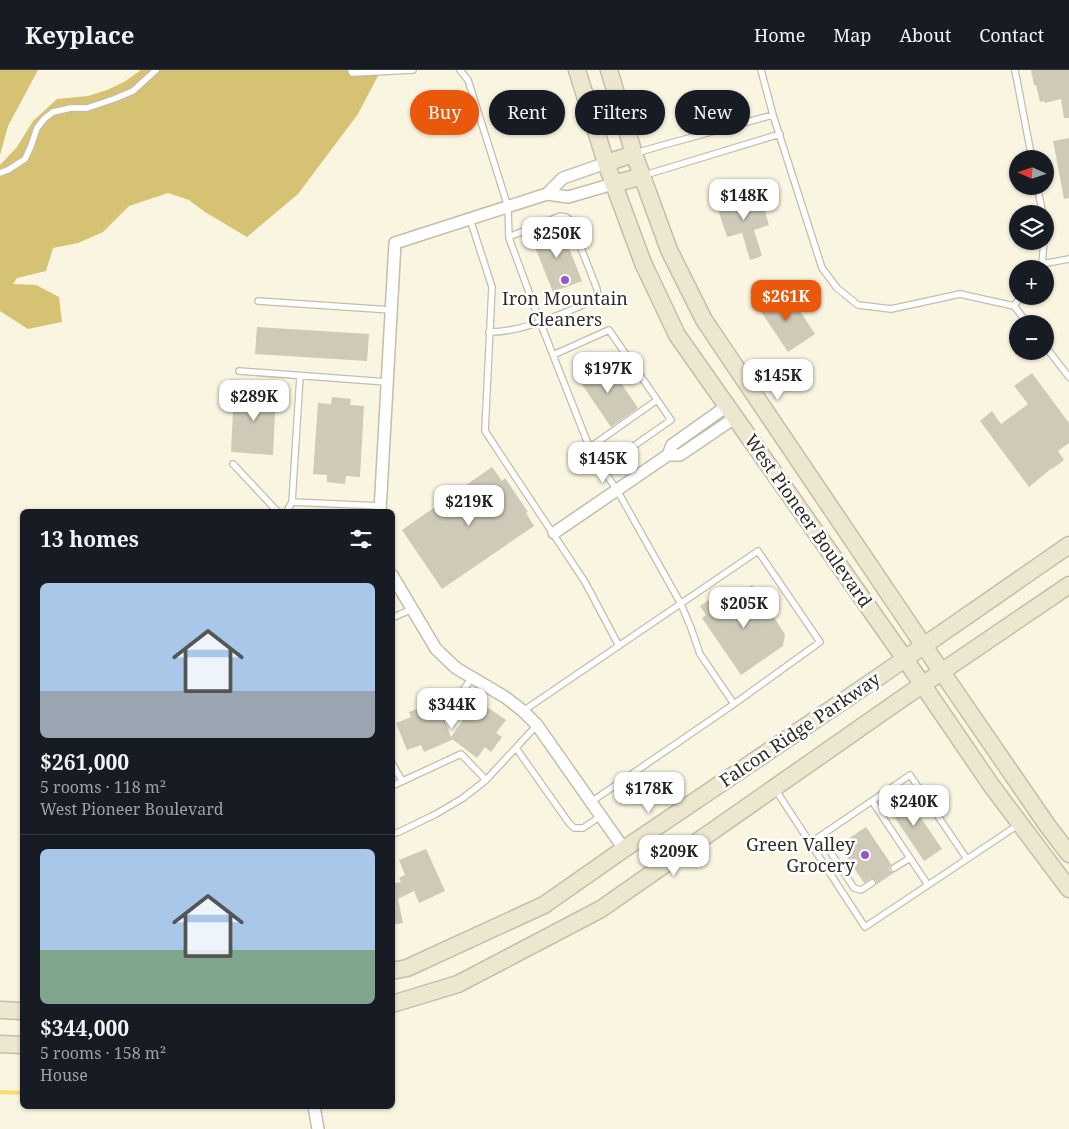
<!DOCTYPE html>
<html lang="en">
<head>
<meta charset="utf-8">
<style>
	:root { --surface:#171b24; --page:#20242c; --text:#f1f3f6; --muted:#9ea1a6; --line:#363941; --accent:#ea580c }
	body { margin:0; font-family:"Noto Serif",serif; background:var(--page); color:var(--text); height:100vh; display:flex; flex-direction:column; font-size:19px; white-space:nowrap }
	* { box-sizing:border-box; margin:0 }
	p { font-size:16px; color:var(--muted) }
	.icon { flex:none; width:28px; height:28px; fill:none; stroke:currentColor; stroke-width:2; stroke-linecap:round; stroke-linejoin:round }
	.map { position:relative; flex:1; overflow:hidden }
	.details { position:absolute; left:20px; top:439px; width:375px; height:600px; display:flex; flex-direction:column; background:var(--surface); border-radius:8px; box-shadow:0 1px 4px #0004 }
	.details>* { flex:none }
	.banner { position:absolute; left:410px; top:20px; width:475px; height:45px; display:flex; gap:10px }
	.needle { width:32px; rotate:273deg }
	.controls { position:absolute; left:1009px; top:80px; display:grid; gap:10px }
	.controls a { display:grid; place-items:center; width:45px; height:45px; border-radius:50%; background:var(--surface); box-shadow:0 1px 4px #0004; font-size:25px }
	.price { position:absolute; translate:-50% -42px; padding:0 11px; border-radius:10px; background:#fff; color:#222; font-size:16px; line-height:32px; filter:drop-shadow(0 1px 2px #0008) }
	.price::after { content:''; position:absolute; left:50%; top:30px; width:15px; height:11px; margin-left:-8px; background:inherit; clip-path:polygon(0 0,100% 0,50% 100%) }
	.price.active { background:var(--accent); color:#fff }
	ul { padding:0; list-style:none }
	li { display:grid; align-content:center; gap:10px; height:265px; padding:0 20px }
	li+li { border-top:1px solid var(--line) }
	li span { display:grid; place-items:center; height:155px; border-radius:8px; color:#555 }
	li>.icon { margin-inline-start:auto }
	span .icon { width:90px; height:90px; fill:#fffc; stroke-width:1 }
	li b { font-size:21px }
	h2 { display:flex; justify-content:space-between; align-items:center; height:60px; padding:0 20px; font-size:21px }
	.tag { padding:0 18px; border-radius:22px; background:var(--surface); box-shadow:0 1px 4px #0004; font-size:18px; line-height:45px }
	.tag.active { background:var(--accent); color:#fff }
	header { display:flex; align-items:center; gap:30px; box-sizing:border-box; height:70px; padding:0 25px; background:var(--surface); border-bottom:1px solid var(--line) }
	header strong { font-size:24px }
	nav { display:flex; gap:28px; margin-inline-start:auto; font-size:18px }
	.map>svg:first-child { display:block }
	.green { fill:#d5c273 }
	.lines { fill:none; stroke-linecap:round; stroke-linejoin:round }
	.stream { stroke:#f6dc75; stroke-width:4 }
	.building { fill:#cecab7 }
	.lane-casing { stroke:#c3beac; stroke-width:8 }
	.street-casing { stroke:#c3beac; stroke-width:14 }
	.secondary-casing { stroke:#c3beac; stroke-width:19 }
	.lane { stroke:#fff; stroke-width:5.5 }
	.street { stroke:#fff; stroke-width:11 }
	.secondary { stroke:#ede7d0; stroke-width:16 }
	.poi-dot { fill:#9557ce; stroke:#fff; stroke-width:2 }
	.labels { text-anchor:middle; stroke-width:5; stroke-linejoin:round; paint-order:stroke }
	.poi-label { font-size:18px; fill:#2f2e26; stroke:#fff }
	.street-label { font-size:18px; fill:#2f2e26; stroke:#fff }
</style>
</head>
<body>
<header>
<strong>Keyplace</strong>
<nav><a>Home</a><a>Map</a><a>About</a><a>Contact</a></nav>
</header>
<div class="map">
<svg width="1069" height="1059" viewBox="0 0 1069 1059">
	<rect width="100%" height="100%" fill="#faf5e1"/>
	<!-- green -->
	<path class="green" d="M0,0h38l-30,56 -8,29z
		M141,0h240l-23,44 -60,80 -51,43 -42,-25 -16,-12 -21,-7 -39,13 -26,26 -25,11 -25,5 -7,23 -29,7 -4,6 23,1 23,12 3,25 -34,7 -28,-18v-146l17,-18 16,-26 24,-22 31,-3 19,-6 17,-8z"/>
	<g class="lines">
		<!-- stream -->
		<path class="stream" d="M0,1022l22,1"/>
	</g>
	<!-- building -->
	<path class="building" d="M1031,0h38v48h-5l-3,-19 -16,4 -1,-2 -4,1 -4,-17h-2z
		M1069,68v60l-5,1 -11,-58z
		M749,126l1,3 10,-3 9,29 -15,5 8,26 -12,4 -8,-27 -15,4 -11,-34 11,-4 2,2 11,-4 1,1z
		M560,155l22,56 -29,11 -22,-55z
		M773,222l13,20 10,-7 19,29 -27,18 -32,-48z
		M257,257l112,7 -2,27 -112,-7z
		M606,291l32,47 -27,19 -32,-47z
		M1032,303l37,50v20l-11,8 6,9 -12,9v-1l-23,19 -49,-66 12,-10 9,13 27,-20 -14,-18z
		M234,320l42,2 -3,63 -42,-3z
		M332,327l19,2 -1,6 14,1 -4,71 -14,-1 -1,8 -18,-2v-7l-14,-1 5,-71 13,1z
		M492,397l10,14 3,-3 23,34 -2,1 8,13 -92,63 -40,-59z
		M752,515l33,49 -2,12 -42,29 -39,-57 4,-3 -6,-9 12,-8 6,9z
		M481,633l25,17 -10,13 6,4 -11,15 -6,-5 -8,11 -25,-19v1l-28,12 -3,-7 -14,5 -11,-27 15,-6 -2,-5 10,-4 2,3 17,-7 13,33 16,-23 5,2z
		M905,724l37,55 -18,12 -37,-55z
		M866,757l25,37 -2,4 1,3 5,1 -19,13v-4l-2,-2h-4l-6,4 -25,-38z
		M426,779l19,42 -26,12 -5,-12 -16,8 5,24 -11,2v-41l9,-2 -2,-4 6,-3 -6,-15z"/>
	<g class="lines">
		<defs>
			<path id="lane" d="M351,0l1,3 61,-3
				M460,0l8,10 40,127 1,31 31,84 52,132 25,36 64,114 10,24 9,26 34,50
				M761,0l12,45 49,153 15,20 21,17 33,4 69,-15 54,12 14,18
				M1015,0l17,89
				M636,83l24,-7 113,-31
				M0,103l8,-3 17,-11 6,-13 6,-18 7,-9 9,-7 18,-4h16l27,-9 19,-8 23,-21
				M645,105l135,-41
				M1037,116l6,28
				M470,149l22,68 -7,144 100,151 34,64
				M1045,155v4
				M1042,194l27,-5
				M1040,199l2,-5 2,-23
				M258,231l133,9
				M1014,236l7,-10
				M489,262c35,0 69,-17 101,-30 7,-3 8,-6 7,-13l-27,-69 -4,-3 -6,-1 -51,21
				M1045,276l24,31
				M553,285l56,-25 62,90 -69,48
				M239,301l148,11
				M589,378l68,-48
				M233,394l44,47
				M292,432l88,4
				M287,441l5,-9 8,-126
				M392,548l20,-9
				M449,639l23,-31
				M523,641l235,-160 62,91 -86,62 -143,98
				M516,678l53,75 5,5h9l18,-12
				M392,693l10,18
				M392,716l69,-32 25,26
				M775,719l90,138 153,-102
				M872,731l56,84
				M392,764l7,-2 37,-18 27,-16 23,-18 51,-55
				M820,766l34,52 7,2 11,-7
				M810,773l100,-68 57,84
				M894,798l16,-10"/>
			<path id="street" d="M547,124l21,3 45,-13
				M668,385l4,-10 55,-39
				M380,441l15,-268 152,-49 16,-16 43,-15
				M554,463l114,-78h12l56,-38
				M392,505l44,74 20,19 49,29 18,14 14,14 87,124
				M314,1036l4,23"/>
			<path id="secondary" d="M577,0l29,93 37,100 34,72 228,324 86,126 78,104
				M609,0l25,84 35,96 35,70 220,326 123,179 22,29
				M606,93l28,-9
				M613,114l30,-8
				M392,901l15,-3 137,-63 80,-56 259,-175 186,-129
				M392,934l66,-20 143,-75 299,-209 169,-115
				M0,940l22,1
				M0,974l22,1"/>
		</defs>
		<!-- lane casing -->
		<use href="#lane" class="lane-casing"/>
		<!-- street casing -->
		<use href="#street" class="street-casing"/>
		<!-- secondary casing -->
		<use href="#secondary" class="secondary-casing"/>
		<!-- lane -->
		<use href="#lane" class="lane"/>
		<!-- street -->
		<use href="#street" class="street"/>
		<!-- secondary -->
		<use href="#secondary" class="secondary"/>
	</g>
	<!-- markers -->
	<g class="poi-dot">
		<circle cx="565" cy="210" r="5"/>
		<circle cx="865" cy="785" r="5"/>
	</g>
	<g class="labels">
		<!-- poi labels -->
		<g class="poi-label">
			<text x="565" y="235">Iron Mountain<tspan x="565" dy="21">Cleaners</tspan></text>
			<text x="855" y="781" text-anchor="end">Green Valley<tspan x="855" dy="21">Grocery</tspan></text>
		</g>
		<!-- street labels -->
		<g class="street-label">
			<text transform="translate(808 451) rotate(55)" y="6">West Pioneer Boulevard</text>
			<text transform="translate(800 660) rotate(-34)" y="6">Falcon Ridge Parkway</text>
		</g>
	</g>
</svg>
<div class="controls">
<a><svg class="needle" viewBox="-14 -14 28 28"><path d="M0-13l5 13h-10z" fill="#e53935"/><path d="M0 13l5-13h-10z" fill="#9ea1a6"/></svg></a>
<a><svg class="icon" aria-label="layers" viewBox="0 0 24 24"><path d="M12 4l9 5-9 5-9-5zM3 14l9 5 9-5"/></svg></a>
<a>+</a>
<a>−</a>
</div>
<b class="price" style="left:744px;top:151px">$148K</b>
<b class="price" style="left:557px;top:189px">$250K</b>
<b class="price active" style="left:786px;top:252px">$261K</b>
<b class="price" style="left:608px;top:324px">$197K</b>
<b class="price" style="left:778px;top:331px">$145K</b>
<b class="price" style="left:254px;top:352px">$289K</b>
<b class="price" style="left:603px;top:414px">$145K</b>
<b class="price" style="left:469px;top:457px">$219K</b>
<b class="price" style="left:744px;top:559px">$205K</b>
<b class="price" style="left:452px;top:660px">$344K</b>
<b class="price" style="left:649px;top:744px">$178K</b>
<b class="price" style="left:914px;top:757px">$240K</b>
<b class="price" style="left:674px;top:807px">$209K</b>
<div class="banner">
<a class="tag active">Buy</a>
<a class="tag">Rent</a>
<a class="tag">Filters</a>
<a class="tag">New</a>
</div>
<section class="details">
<h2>13 homes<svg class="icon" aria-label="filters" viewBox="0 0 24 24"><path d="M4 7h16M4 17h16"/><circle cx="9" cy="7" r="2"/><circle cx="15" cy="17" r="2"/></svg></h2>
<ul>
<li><span style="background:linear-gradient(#a9c7e8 70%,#9aa5b1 0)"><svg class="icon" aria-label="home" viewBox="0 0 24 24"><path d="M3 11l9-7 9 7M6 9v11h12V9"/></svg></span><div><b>$261,000</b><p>5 rooms · 118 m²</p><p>West Pioneer Boulevard</p></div></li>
<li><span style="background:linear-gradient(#a9c7e8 65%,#7fa58c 0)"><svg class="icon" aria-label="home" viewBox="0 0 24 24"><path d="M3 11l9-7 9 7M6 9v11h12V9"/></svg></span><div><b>$344,000</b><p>5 rooms · 158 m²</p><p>House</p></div></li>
</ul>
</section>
</div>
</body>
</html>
